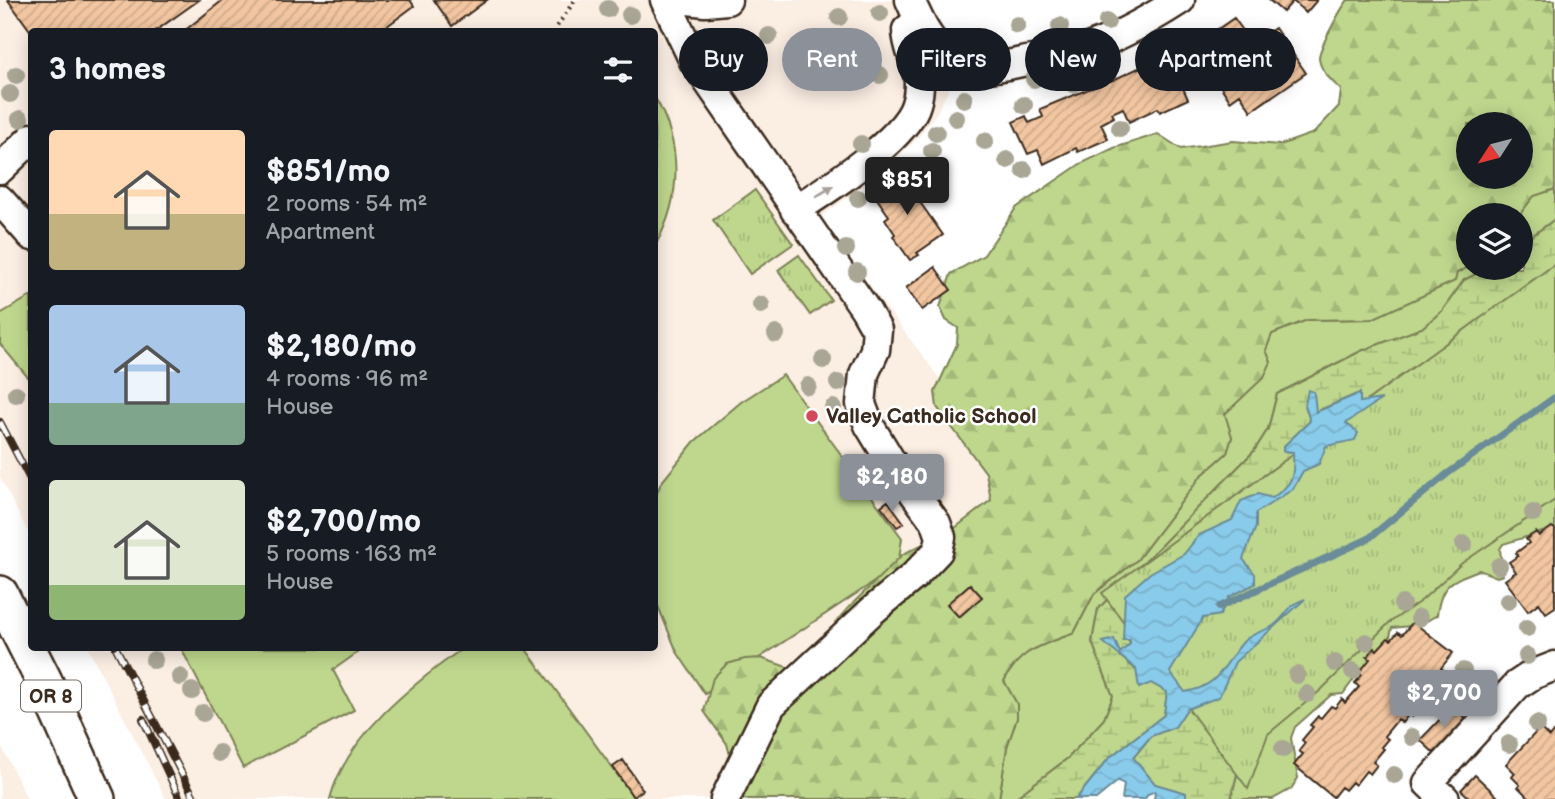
<!DOCTYPE html>
<html lang="en">
<head>
<meta charset="utf-8">
<style>
	:root { --surface:#171b24; --page:#20242c; --text:#f1f3f6; --muted:#9ea1a6; --accent:#8c9099 }
	body { margin:0; font-family:"Balsamiq Sans",sans-serif; background:var(--page); color:var(--text); height:100vh; display:flex; flex-direction:column; font-size:26px; white-space:nowrap }
	* { box-sizing:border-box; margin:0 }
	p { font-size:23px; color:var(--muted) }
	.icon { flex:none; width:38px; height:38px; fill:none; stroke:currentColor; stroke-width:2; stroke-linecap:round; stroke-linejoin:round }
	.map { position:relative; flex:1; overflow:hidden }
	.drawer { position:absolute; left:28px; top:28px; width:630px; height:623px; display:flex; flex-direction:column; background:var(--surface); border-radius:7px; box-shadow:0 4px 18px #0003 }
	.drawer>* { flex:none }
	.guide { position:absolute; left:679px; top:28px; width:665px; height:63px; display:flex; gap:14px }
	.needle { width:46px; rotate:234deg }
	.buttons { position:absolute; left:1456px; top:112px; display:grid; gap:14px }
	.buttons a { display:grid; place-items:center; width:77px; height:77px; border-radius:50%; background:var(--surface); box-shadow:0 4px 18px #0003; font-size:35px }
	.price { position:absolute; translate:-50% -60px; padding:0 16px; border-radius:7px; background:var(--accent); color:#fff; font-size:23px; line-height:46px; filter:drop-shadow(0 2px 4px #0008) }
	.price::after { content:''; position:absolute; left:50%; top:42px; width:21px; height:16px; margin-left:-10px; background:inherit; clip-path:polygon(0 0,100% 0,50% 100%) }
	.price.on { background:#222; color:#fff }
	ul { padding:0; list-style:none }
	li { display:flex; align-items:center; gap:21px; height:175px; padding:0 21px }
	li span { display:grid; place-items:center; flex:none; width:196px; height:140px; border-radius:7px; color:#555 }
	li>.icon { margin-inline-start:auto }
	span .icon { width:84px; height:84px; fill:#fffc; stroke-width:1 }
	li b { font-size:30px }
	h2 { display:flex; justify-content:space-between; align-items:center; height:84px; padding:0 21px; font-size:30px }
	.tag { padding:0 24px; border-radius:32px; background:var(--surface); box-shadow:0 4px 18px #0003; font-size:24px; line-height:63px }
	.tag.on { background:var(--accent); color:#fff }
	.map>svg:first-child { display:block }
	.built { fill:#fbeee3 }
	.green { fill:#bed78d; stroke:#7c8056; stroke-width:2 }
	.forest { fill:url(#forest-firs); stroke:#7c8056; stroke-width:2; fill-rule:evenodd }
	.wetland { fill:url(#wetland-marsh); stroke:#7c8056; stroke-width:2 }
	.park { fill:url(#park-tufts); stroke:#7c8056; stroke-width:2 }
	.water { fill:url(#water-waves); stroke:#6a8b98; stroke-width:2 }
	.lines { fill:none; stroke-linecap:round; stroke-linejoin:round }
	.stream { stroke:#6a8b98; stroke-width:7 }
	.building { fill:url(#building-hatch); stroke:#3b2a1e; stroke-width:2 }
	.minor-casing { stroke:#3b2a1e; stroke-width:33 }
	.major-casing { stroke:#3b2a1e; stroke-width:40 }
	.path { stroke:#3b2a1e; stroke-width:4.5; stroke-dasharray:2 5; stroke-linecap:butt }
	.minor { stroke:#fff; stroke-width:28 }
	.major { stroke:#fff; stroke-width:35 }
	.rail-casing { stroke:#3b2a1e; stroke-width:8 }
	.rail { stroke:#fff; stroke-width:5; stroke-dasharray:16; stroke-linecap:butt }
	.tree { fill:#a9a695 }
	.oneway { fill:#a79f9a }
	.poi-dot { fill:#d1495b; stroke:#fff; stroke-width:2.5 }
	.labels { text-anchor:middle; stroke-width:5; stroke-linejoin:round; paint-order:stroke }
	.shield { fill:#fff; stroke:#766a62; stroke-width:2 }
	.shield-label { font-size:19px; font-weight:bold; fill:#3b2a1e }
	.poi-label { font-size:21px; font-weight:bold; fill:#3b2a1e; stroke:#fff; text-anchor:start }
</style>
</head>
<body>
<div class="map">
<svg width="1555" height="799" viewBox="0 0 1555 799">
	<defs>
		<pattern id="forest-firs" width="22" height="20" patternUnits="userSpaceOnUse" patternTransform="scale(1.75)"><rect width="22" height="20" fill="#bed78d"/><path d="M5 1l3.5 6h-7zM16 11l3.5 6h-7z" fill="#a4b979"/></pattern>
		<pattern id="wetland-marsh" width="20" height="14" patternUnits="userSpaceOnUse" patternTransform="scale(1.75)"><rect width="20" height="14" fill="#bed78d"/><path d="M1 5h8M5 5V1M11 12h8M15 12V8" fill="none" stroke="#a4b979"/></pattern>
		<pattern id="park-tufts" width="24" height="20" patternUnits="userSpaceOnUse" patternTransform="scale(1.75)"><rect width="24" height="20" fill="#bed78d"/><path d="M3 7l-1-3M5 7V3M7 7l1-3M15 17l-1-3M17 17v-4M19 17l1-3" fill="none" stroke="#a4b979"/></pattern>
		<pattern id="water-waves" width="16" height="10" patternUnits="userSpaceOnUse" patternTransform="scale(1.75)"><rect width="16" height="10" fill="#89cbea"/><path d="M0 5q4-4 8 0t8 0" fill="none" stroke="#77aec8"/></pattern>
		<pattern id="building-hatch" width="6" height="6" patternUnits="userSpaceOnUse" patternTransform="scale(1.75)"><rect width="6" height="6" fill="#f2c6a1"/><path d="M-1 1l2-2M0 6l6-6M5 7l2-2" fill="none" stroke="#d0aa8a"/></pattern>
	</defs>
	<rect width="100%" height="100%" fill="#fff"/>
	<filter id="ink" filterUnits="userSpaceOnUse"><feTurbulence type="fractalNoise" baseFrequency=".0143" numOctaves="2"/><feDisplacementMap in="SourceGraphic" scale="14" xChannelSelector="R" yChannelSelector="G"/><feConvolveMatrix kernelMatrix="1 2 1 2 8 2 1 2 1" color-interpolation-filters="sRGB"/></filter>
	<g filter="url(#ink)">
		<!-- built -->
		<path class="built" d="M0,0h897l32,59 26,19 -19,36 -20,26 -43,39 -54,39 266,354 -307,227h-612l-78,-151h566v-616h-622l-1,506 -31,-61z
			M0,743l17,35 10,21h-27z"/>
		<!-- green -->
		<path class="green" d="M654,96c29,48 28,102 1,150z
			M1555,189v30l-34,25 -2,-29 15,-19z
			M1468,267l20,1 -24,12 -22,31 -20,17 -61,23 -84,43 -9,35 -14,22 -156,158 -6,33 21,54 -9,23 -36,39 -54,41h-15l8,-52 10,-29v-14l-13,-23c17,-33 37,-35 70,-48l20,-39 43,-34 64,-84 26,-23 5,-16 -8,-23 40,-37 2,-27 6,-16 35,-14 65,-1z
			M31,296v85l-31,-37v-30z
			M783,375l119,163 -4,28 -193,128 -28,-42 -22,-53 -1,-99 7,-17 33,-41 47,-40z
			M1555,447v81l-52,16 -3,5 3,26 -6,2 -18,-7c-29,11 -38,14 -42,45l-17,10 -28,3 -6,27 -24,13 -19,26 -12,1 -36,32 -4,11 7,40 -7,11 -18,10h-42l6,-25 21,-27 20,-46z
			M181,648h183l-31,22 21,40 -111,58z
			M463,648h62l110,151h-305c16,-63 83,-115 133,-151z"/>
		<!-- forest -->
		<path class="forest" d="M1348,0h207v189l-21,7 -15,19h-51v52l-11,6 -2,8 -83,38 -65,1 -35,14 -6,16 5,12 -7,15 -39,37 7,23 -5,16 -26,23 -64,84 -43,34 -20,39c-33,13 -53,15 -70,48l13,23v14l-10,29 -8,52h-257l-15,-55 -23,-33 9,-33 14,-14 18,-5 16,-1 40,14 33,-4 1,-45 13,-15 55,-54 52,-26 36,-28 -5,-27 -49,-66 -2,-15 22,-48 1,-16 -12,-8 -6,-13 11,-33 33,-19 32,-47 64,-44 34,-16 44,-14 23,15 52,-8 47,4 34,-12 25,-27 2,-16c-9,-9 -22,-20 -22,-33 1,-10 22,-49 29,-57zM1468,124h53v53h-53z"/>
		<!-- wetland -->
		<path class="wetland" d="M1555,219v228l-180,122 -117,178 -21,27 -6,25h-45v-6l-31,-9 -22,-26 18,-22 24,-9 12,-18 32,-12 140,-295v-9l-44,19 -10,-7 5,16 -27,26v4l10,1 1,20 -171,168h8l-1,4 -10,10 -16,-12 47,41 16,9 -3,23 -55,43 -33,41h-62l54,-41 36,-39 9,-23 -21,-54 6,-33 156,-158 14,-22 9,-35 84,-43 61,-23 20,-17 22,-31 24,-12h33v-24z"/>
		<!-- park -->
		<path class="park" d="M755,190l38,54 -43,30 -37,-54z
			M799,255l32,45 -21,15 -32,-45z
			M1555,264v236l-93,63 -40,37 -33,23 -68,67 -53,44 -20,55 -146,-196z"/>
		<!-- water -->
		<path class="water" d="M1308,390l6,2 2,20 44,-19v9l22,-3 -36,24 12,10 -3,7 -29,6 -7,18 -16,7 -10,18 -37,24v14l-13,32 12,15v10l-26,13 -9,18 -17,3 -33,54 15,20c36,-6 38,-28 59,-51 7,-7 20,-10 29,-15 14,-10 14,-21 32,-27l-70,63 -16,35 -32,12 -12,18 -24,9 -18,21 22,27 31,9v6h-32l1,-8 -7,3 -3,5h-23l2,-15 -6,-3 -22,18h-20l33,-41 55,-43 3,-23 -16,-9 -12,5 -3,-19 -33,-27 11,-3 6,14 10,-9v-4h-7l2,-45 25,-22 34,-19 15,-19 33,-15 9,-19 17,-7 14,4c22,-15 22,-20 21,-46l-10,-1v-4l27,-26 -5,-16z"/>
		<g class="lines">
			<!-- stream -->
			<path class="stream" d="M1219,607l149,-68 79,-65 108,-77"/>
		</g>
		<!-- building -->
		<path class="building" d="M8,0h191l-45,32 -122,1z
			M223,0h187l4,6 -35,26h-196z
			M434,0h53l-35,26z
			M1269,0h48l-11,13 -13,-12 -10,11z
			M1234,18l18,25 23,-15 31,45 -55,38 -11,-17 -10,7 -14,-22 9,-6 -23,-33z
			M1180,45l16,34 -14,7 6,13 -28,13 -2,-4 -29,14 -6,-14 -11,5 2,4 -13,7 7,15 -30,13 -2,-4 -32,16 -6,-14 -10,4 -15,-32 13,-6 3,7 14,-6 -3,-8 56,-23 -3,-4 15,-7 3,6 36,-17 2,5 19,-9 -4,-8z
			M900,174l43,61 -26,18 2,2 -9,5 -17,-24 2,-2 -10,-15 4,-3 -16,-23z
			M935,267l16,23 -29,20 -16,-22z
			M888,501l16,22 -7,4 -16,-21z
			M1552,527l3,2v78l-9,6 -7,-10 -11,8 -23,-31 11,-8 -7,-10 9,-6 -2,-3 13,-10 -3,-4 10,-7 3,4z
			M970,584l12,13 -23,20 -12,-13z
			M1413,622l40,31 -12,15 4,3 -7,9 3,2 -11,12 4,4 -8,8 -3,-3 -11,14 -3,-3 -7,9 -4,-4 -14,17 4,3 -7,8 3,2 -11,13 4,3 -7,9 -4,-3 -11,14 -3,-3 -7,8 -4,-3 -8,10 -39,-32 9,-11 -4,-3 6,-8 -3,-3 11,-13 -3,-2 8,-9 3,2 10,-12 4,2 7,-9 3,4 14,-16 -4,-4 7,-8 -3,-2 11,-14 -3,-2 8,-9 2,2 11,-12 3,2 7,-8 4,3z
			M1453,706l14,13 -33,34 -14,-13z
			M1540,728l9,9 4,-5 2,2v65h-27l1,-1 -11,-11 2,-2 -8,-8 3,-4 -9,-9z
			M623,760l20,30 -10,7 -20,-30z
			M1475,775l25,24h-29l-10,-9z"/>
		<g class="lines">
			<defs>
				<path id="minor" d="M665,0l29,61 171,248 12,21 -2,20 -11,24 -3,30 8,21 23,38 44,60 5,14 -3,14 -24,25 -41,34 -102,95 -46,94
					M688,0l17,2 22,-2
					M910,0c10,23 21,47 43,61 22,13 50,5 73,0 18,-3 36,-5 53,-10 35,-11 70,-31 101,-51
					M0,169l32,-31
					M0,200l32,36
					M795,210c30,-19 112,-72 121,-106 2,-6 3,-15 3,-22 -1,-18 -12,-34 -12,-52l12,-10
					M1445,799l-17,-16 89,-98 15,-10 23,-9"/>
				<path id="major" d="M0,594l43,85 54,120"/>
			</defs>
			<!-- minor casing -->
			<use href="#minor" class="minor-casing"/>
			<!-- major casing -->
			<use href="#major" class="major-casing"/>
			<!-- path -->
			<path class="path" d="M557,26l18,-26"/>
			<!-- minor -->
			<use href="#minor" class="minor"/>
			<!-- major -->
			<use href="#major" class="major"/>
			<defs>
				<path id="rail" d="M0,422l32,61
					M116,648l79,151
					M143,719l37,80"/>
			</defs>
			<!-- rail casing -->
			<use href="#rail" class="rail-casing"/>
			<!-- rail -->
			<use href="#rail" class="rail"/>
		</g>
		<!-- trees -->
		<g class="tree">
			<circle cx="608" cy="9" r="9"/>
			<circle cx="880" cy="13" r="9"/>
			<circle cx="630" cy="15" r="9"/>
			<circle cx="839" cy="17" r="9"/>
			<circle cx="1107" cy="22" r="9"/>
			<circle cx="1017" cy="25" r="9"/>
			<circle cx="1060" cy="26" r="9"/>
			<circle cx="769" cy="36" r="9"/>
			<circle cx="1149" cy="48" r="9"/>
			<circle cx="16" cy="75" r="9"/>
			<circle cx="880" cy="75" r="9"/>
			<circle cx="1034" cy="79" r="9"/>
			<circle cx="1073" cy="84" r="9"/>
			<circle cx="10" cy="94" r="9"/>
			<circle cx="964" cy="99" r="9"/>
			<circle cx="1024" cy="105" r="9"/>
			<circle cx="956" cy="118" r="9"/>
			<circle cx="20" cy="119" r="9"/>
			<circle cx="1120" cy="128" r="9"/>
			<circle cx="936" cy="133" r="9"/>
			<circle cx="985" cy="141" r="9"/>
			<circle cx="861" cy="144" r="9"/>
			<circle cx="932" cy="151" r="9"/>
			<circle cx="1007" cy="160" r="9"/>
			<circle cx="1024" cy="170" r="9"/>
			<circle cx="858" cy="198" r="9"/>
			<circle cx="846" cy="249" r="9"/>
			<circle cx="857" cy="272" r="9"/>
			<circle cx="761" cy="305" r="9"/>
			<circle cx="776" cy="334" r="9"/>
			<circle cx="823" cy="360" r="9"/>
			<circle cx="838" cy="383" r="9"/>
			<circle cx="808" cy="386" r="9"/>
			<circle cx="16" cy="394" r="9"/>
			<circle cx="833" cy="408" r="9"/>
			<circle cx="1533" cy="513" r="9"/>
			<circle cx="1464" cy="544" r="9"/>
			<circle cx="1499" cy="566" r="9"/>
			<circle cx="1508" cy="601" r="9"/>
			<circle cx="1402" cy="604" r="9"/>
			<circle cx="1419" cy="618" r="9"/>
			<circle cx="1527" cy="628" r="9"/>
			<circle cx="1366" cy="642" r="9"/>
			<circle cx="1527" cy="656" r="9"/>
			<circle cx="154" cy="660" r="9"/>
			<circle cx="1335" cy="663" r="9"/>
			<circle cx="1353" cy="671" r="9"/>
			<circle cx="1463" cy="671" r="9"/>
			<circle cx="1297" cy="675" r="9"/>
			<circle cx="180" cy="677" r="9"/>
			<circle cx="1489" cy="683" r="9"/>
			<circle cx="192" cy="691" r="9"/>
			<circle cx="1307" cy="694" r="9"/>
			<circle cx="1451" cy="702" r="9"/>
			<circle cx="203" cy="713" r="9"/>
			<circle cx="1537" cy="724" r="9"/>
			<circle cx="1412" cy="737" r="9"/>
			<circle cx="1509" cy="744" r="9"/>
			<circle cx="1283" cy="749" r="9"/>
			<circle cx="219" cy="753" r="9"/>
			<circle cx="1394" cy="775" r="9"/>
		</g>
		<!-- one-way arrows -->
		<defs><path id="oneway-solid" d="M-6-.8H1V-3.2L6.5 0L1 3.2V.8H-6Z" transform="scale(1.75)"/></defs>
		<use class="oneway" href="#oneway-solid" transform="translate(825 191) rotate(-32)"/>
	</g>
	<!-- markers -->
	<circle class="poi-dot" cx="812" cy="416" r="7"/>
	<g class="labels">
		<!-- shield labels -->
		<rect class="shield" x="21" y="680.5" width="60" height="31" rx="5"/>
		<g class="shield-label">
			<text x="51" y="703">OR 8</text>
		</g>
		<!-- poi labels -->
		<g class="poi-label">
			<text x="826" y="423">Valley Catholic School</text>
		</g>
	</g>
</svg>
<div class="buttons">
<a><svg class="needle" viewBox="-14 -14 28 28"><path d="M0-13l5 13h-10z" fill="#e53935"/><path d="M0 13l5-13h-10z" fill="#9ea1a6"/></svg></a>
<a><svg class="icon" aria-label="layers" viewBox="0 0 24 24"><path d="M12 4l9 5-9 5-9-5zM3 14l9 5 9-5"/></svg></a>
</div>
<b class="price on" style="left:907px;top:217px">$851</b>
<b class="price" style="left:892px;top:514px">$2,180</b>
<b class="price" style="left:1444px;top:730px">$2,700</b>
<div class="guide">
<a class="tag">Buy</a>
<a class="tag on">Rent</a>
<a class="tag">Filters</a>
<a class="tag">New</a>
<a class="tag">Apartment</a>
</div>
<section class="drawer">
<h2>3 homes<svg class="icon" aria-label="filters" viewBox="0 0 24 24"><path d="M4 7h16M4 17h16"/><circle cx="9" cy="7" r="2"/><circle cx="15" cy="17" r="2"/></svg></h2>
<ul>
<li><span style="background:linear-gradient(#ffd9b3 60%,#c2b280 0)"><svg class="icon" aria-label="home" viewBox="0 0 24 24"><path d="M3 11l9-7 9 7M6 9v11h12V9"/></svg></span><div><b>$851/mo</b><p>2 rooms · 54 m²</p><p>Apartment</p></div></li>
<li><span style="background:linear-gradient(#a9c7e8 70%,#7fa58c 0)"><svg class="icon" aria-label="home" viewBox="0 0 24 24"><path d="M3 11l9-7 9 7M6 9v11h12V9"/></svg></span><div><b>$2,180/mo</b><p>4 rooms · 96 m²</p><p>House</p></div></li>
<li><span style="background:linear-gradient(#dfe7d0 75%,#8fb573 0)"><svg class="icon" aria-label="home" viewBox="0 0 24 24"><path d="M3 11l9-7 9 7M6 9v11h12V9"/></svg></span><div><b>$2,700/mo</b><p>5 rooms · 163 m²</p><p>House</p></div></li>
</ul>
</section>
</div>
</body>
</html>
